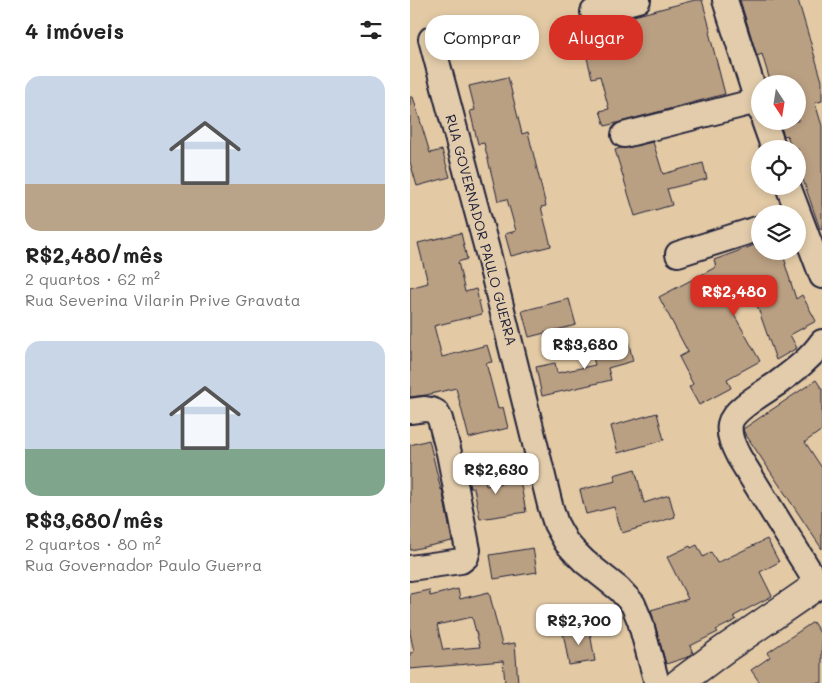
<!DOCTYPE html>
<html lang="pt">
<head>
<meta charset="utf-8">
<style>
	:root { --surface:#fff; --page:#f2f2f2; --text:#222; --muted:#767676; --accent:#d93025 }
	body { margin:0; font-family:Mali,sans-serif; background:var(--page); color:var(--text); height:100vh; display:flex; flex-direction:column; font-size:19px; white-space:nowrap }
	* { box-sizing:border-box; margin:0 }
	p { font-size:16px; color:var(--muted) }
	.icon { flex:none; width:28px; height:28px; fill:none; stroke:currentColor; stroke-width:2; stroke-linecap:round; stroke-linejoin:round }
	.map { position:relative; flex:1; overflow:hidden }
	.panel { display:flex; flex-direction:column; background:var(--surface); width:410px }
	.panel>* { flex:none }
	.hud { position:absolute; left:15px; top:15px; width:321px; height:45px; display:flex; gap:10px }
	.needle { width:32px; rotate:168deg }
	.tools { position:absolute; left:341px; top:75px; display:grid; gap:10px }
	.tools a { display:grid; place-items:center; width:55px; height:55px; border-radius:50%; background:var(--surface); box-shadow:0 2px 8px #0003; font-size:25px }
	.price { position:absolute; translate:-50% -42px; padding:0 11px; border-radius:10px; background:#fff; color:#222; font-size:16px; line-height:32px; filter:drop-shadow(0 1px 2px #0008) }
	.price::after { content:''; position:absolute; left:50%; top:30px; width:15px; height:11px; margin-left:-8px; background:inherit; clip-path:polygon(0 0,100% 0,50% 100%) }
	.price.current { background:var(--accent); color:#fff }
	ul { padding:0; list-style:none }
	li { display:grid; align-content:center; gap:10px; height:265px; padding:0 25px }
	li span { display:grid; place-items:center; height:155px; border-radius:15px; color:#555 }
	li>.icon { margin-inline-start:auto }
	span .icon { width:90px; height:90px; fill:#fffc; stroke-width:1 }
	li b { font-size:21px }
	h2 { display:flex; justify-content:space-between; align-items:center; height:60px; padding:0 25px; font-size:21px }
	.pill { padding:0 18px; border-radius:20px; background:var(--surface); box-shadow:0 2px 8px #0003; font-size:18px; line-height:45px }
	.pill.current { background:var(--accent); color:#fff }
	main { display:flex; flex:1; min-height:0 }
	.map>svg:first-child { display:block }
	.building { fill:#baa083; stroke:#22223b; fill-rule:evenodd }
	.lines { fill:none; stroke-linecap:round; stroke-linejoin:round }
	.minor-casing { stroke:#22223b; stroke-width:28 }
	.major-casing { stroke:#22223b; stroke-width:31 }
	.minor { stroke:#e2ccab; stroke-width:24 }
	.major { stroke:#e2ccab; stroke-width:28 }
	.labels { text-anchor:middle; stroke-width:4; stroke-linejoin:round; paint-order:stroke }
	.street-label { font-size:14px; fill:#22223b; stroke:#e2ccab }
</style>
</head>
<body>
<main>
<section class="panel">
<h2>4 imóveis<svg class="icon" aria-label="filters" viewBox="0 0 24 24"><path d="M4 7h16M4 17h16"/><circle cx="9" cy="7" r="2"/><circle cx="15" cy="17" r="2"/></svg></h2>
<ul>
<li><span style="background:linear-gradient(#c9d6e8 70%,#b9a48a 0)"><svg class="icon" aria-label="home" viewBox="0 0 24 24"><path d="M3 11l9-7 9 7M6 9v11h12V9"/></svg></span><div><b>R$2,480/mês</b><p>2 quartos · 62 m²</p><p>Rua Severina Vilarin Prive Gravata</p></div></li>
<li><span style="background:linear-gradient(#c9d6e8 70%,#7fa58c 0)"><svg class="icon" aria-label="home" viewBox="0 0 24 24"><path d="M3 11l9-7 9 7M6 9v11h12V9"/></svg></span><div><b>R$3,680/mês</b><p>2 quartos · 80 m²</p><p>Rua Governador Paulo Guerra</p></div></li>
</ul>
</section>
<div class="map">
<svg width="412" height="683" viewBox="0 0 412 683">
	<rect width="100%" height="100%" fill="#e3caa5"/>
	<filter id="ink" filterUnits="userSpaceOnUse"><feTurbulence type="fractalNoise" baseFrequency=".02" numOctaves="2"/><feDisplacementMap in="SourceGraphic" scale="10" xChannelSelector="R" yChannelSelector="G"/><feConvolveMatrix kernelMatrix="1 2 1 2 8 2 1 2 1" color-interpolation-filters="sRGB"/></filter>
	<g filter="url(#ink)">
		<!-- building -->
		<path class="building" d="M285,0h7l9,32h-2l16,62 -120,32 -5,-15 9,-2 -9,-33 -8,2 -12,-48z
			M330,0h58l24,81v20l-7,2 7,23v103h-2l-22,-64v-16h-6l-5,-14 -3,1 -5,-15h19v-37h-27l-9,-30 -5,2z
			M81,24l6,24 -31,7 -6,-24z
			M98,77l14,57 6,-2 18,74 -5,1 10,39 -40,10 -6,-22 11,-3 -9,-32 -9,2 -14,-58 -6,1 -8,-33 5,-1 -6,-24z
			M0,97h3l17,56 12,-3 8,27 -33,9 -7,-24z
			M243,142l10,32 40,-11 4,16 -40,10 5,16 -37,11 -20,-66 5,-2h7z
			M51,233l6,26 -9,3 7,30 11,-3 6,25 -48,12 8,31 45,-12 5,17 -6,1 12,46 5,-2 5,21 -39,10 -13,-50 -30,7 -16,2v-109l18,-5 -10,-40z
			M350,243v8h22l4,13h-1l11,35 6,-4 14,26 -26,14 7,13 -21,12 -26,-75 -27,10 37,66 -33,18 4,9 -32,17 -10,-18 4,-3 -14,-27 9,-5 -29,-55 57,-30 -2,-7z
			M159,299l7,26 -47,12 -7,-26z
			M218,340l5,21 -25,7 3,12 -69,16 -6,-29 19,-4 2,10 38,-8 -4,-15z
			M406,380l6,9v41l-17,12 17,26v81l-78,-117 -1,-3z
			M247,413l7,27 -46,13 -7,-27z
			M19,440l12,50 1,-1 10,52 -42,9v-105z
			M73,465l3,21 34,-6 6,32 -46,7 -6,-31h-4l-4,-20z
			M225,469l9,34 25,-8 6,22 -53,16 -8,-26 -28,7 -6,-24 36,-9 -2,-6z
			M357,539l12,23 -19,10 12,24 -38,20 2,4 -20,10 2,2 -28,14 3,7 -5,4 -22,7 -15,-54 37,-11 -21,-42 23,-11 1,2 6,-3 6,12 8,-5 6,11z
			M123,548l4,24 -43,7 -4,-24z
			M48,589l2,10 29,-7 13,53 13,-2 3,40h-13l-2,-22 -93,8v-16l4,-1 -4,-19v-39l19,-4 1,6zM62,617l8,30 -37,3 -6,-25z
			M403,622l9,14v47h-62l-9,-13 19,-13 -3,-4z
			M179,627l6,34 -26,4 -6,-33z"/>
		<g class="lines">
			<defs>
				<path id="minor" d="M315,0l35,110
					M183,12l45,-12
					M21,39l57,214 51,207 11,45 6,19 10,18 8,9 11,11 34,27 14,15 7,17 17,62
					M354,121l10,28
					M214,135l133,-34
					M378,186l34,90
					M268,254l82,-26
					M0,411l15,-2 6,1 5,2 4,7 9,34 19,97 -2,7 -5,4 -51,7
					M408,585l-79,-128c-5,-10 -11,-21 -9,-33 3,-15 37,-33 49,-42 16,-12 32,-24 43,-40"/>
				<path id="major" d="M269,683l43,-32 100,-69"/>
			</defs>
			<!-- minor casing -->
			<use href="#minor" class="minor-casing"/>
			<!-- major casing -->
			<use href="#major" class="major-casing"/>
			<!-- minor -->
			<use href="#minor" class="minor"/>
			<!-- major -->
			<use href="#major" class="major"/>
		</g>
	</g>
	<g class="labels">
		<!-- street labels -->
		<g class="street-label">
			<text transform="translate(71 230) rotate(75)" y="5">RUA GOVERNADOR PAULO GUERRA</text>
		</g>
	</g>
</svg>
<div class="tools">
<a><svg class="needle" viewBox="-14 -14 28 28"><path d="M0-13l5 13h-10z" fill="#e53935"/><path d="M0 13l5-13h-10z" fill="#767676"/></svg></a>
<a><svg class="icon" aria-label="locate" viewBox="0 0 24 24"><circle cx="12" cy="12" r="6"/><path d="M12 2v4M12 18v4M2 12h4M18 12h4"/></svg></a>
<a><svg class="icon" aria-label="layers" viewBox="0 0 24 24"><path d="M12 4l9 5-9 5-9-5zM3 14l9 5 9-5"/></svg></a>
</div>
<b class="price current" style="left:324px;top:317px">R$2,480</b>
<b class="price" style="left:175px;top:370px">R$3,680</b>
<b class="price" style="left:86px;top:495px">R$2,630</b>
<b class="price" style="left:169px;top:646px">R$2,700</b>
<div class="hud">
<a class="pill">Comprar</a>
<a class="pill current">Alugar</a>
</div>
</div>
</main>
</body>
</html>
